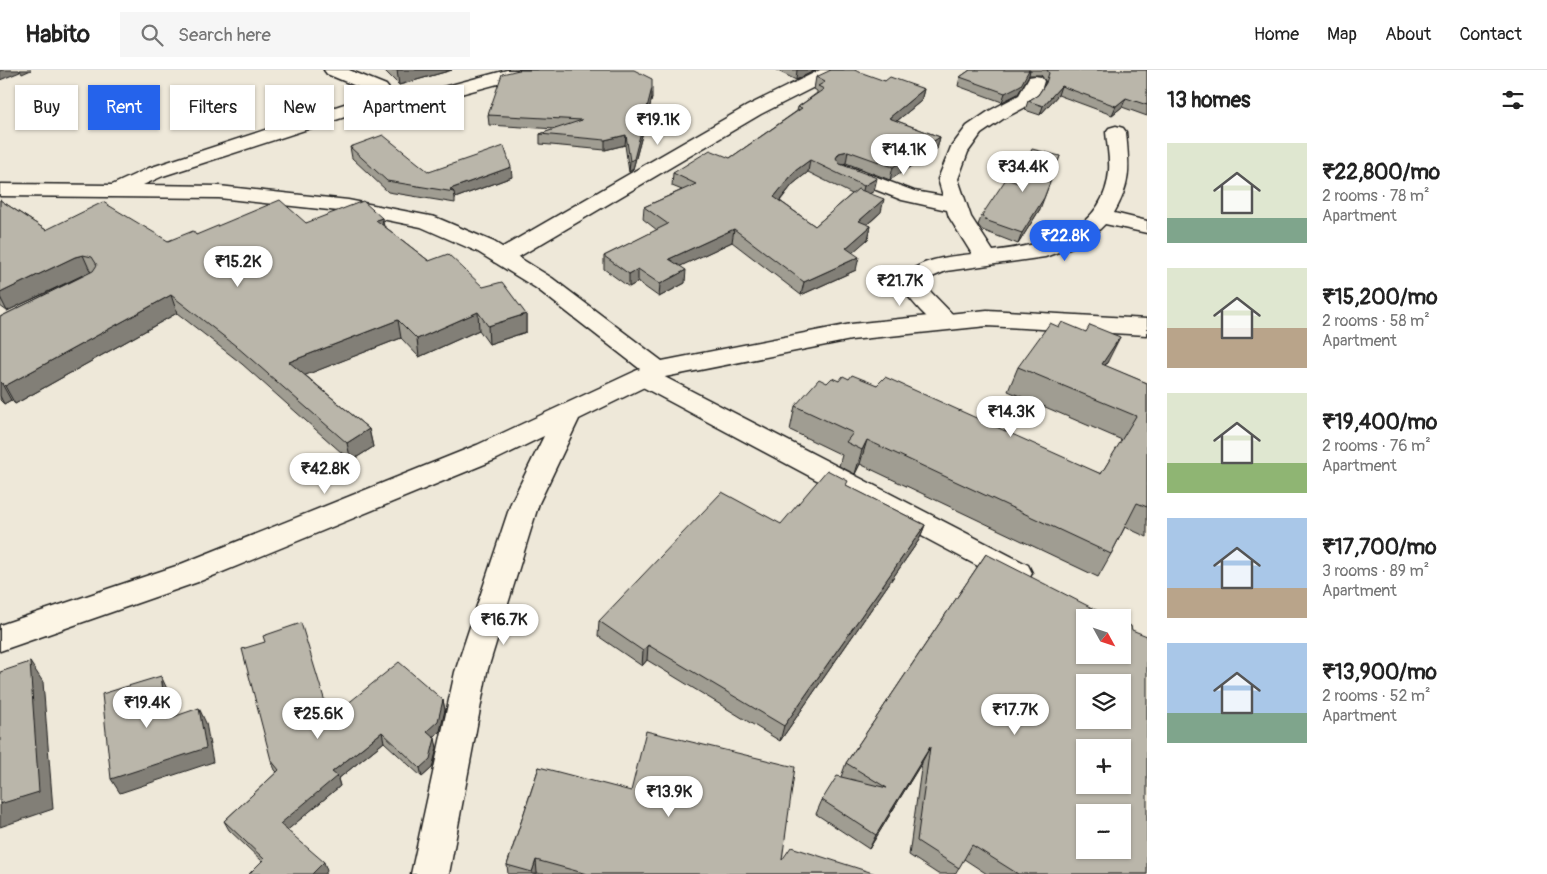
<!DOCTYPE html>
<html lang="en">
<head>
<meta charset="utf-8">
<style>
	:root { --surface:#fff; --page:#f6f6f6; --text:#222; --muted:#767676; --line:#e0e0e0; --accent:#2563eb }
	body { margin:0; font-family:Pangolin,sans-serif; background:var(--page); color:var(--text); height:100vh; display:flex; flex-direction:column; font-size:19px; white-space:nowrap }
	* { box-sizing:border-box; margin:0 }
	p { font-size:16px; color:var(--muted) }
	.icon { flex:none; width:28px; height:28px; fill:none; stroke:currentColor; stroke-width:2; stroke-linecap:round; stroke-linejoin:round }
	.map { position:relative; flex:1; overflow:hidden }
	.panel { display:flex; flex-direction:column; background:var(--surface); width:400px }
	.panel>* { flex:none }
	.hud { position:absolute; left:15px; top:15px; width:475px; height:45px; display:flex; gap:10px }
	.needle { width:32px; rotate:130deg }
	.controls { position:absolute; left:1076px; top:539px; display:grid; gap:10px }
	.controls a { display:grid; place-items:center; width:55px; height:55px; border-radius:0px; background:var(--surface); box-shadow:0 1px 4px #0004; font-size:25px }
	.price { position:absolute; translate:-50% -42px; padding:0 11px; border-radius:18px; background:#fff; color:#222; font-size:16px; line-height:32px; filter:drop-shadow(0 1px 2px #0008) }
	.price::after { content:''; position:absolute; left:50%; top:30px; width:15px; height:11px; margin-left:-8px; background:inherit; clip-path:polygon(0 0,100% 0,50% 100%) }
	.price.current { background:var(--accent); color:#fff }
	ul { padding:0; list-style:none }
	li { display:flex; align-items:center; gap:15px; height:125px; padding:0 20px }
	li span { display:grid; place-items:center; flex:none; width:140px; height:100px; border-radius:0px; color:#555 }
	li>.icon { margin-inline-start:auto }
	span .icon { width:60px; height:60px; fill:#fffc; stroke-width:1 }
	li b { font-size:21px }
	h2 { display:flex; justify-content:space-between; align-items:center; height:60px; padding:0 20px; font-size:21px }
	.chip { padding:0 18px; border-radius:0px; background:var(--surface); box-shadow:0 1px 4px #0004; font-size:18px; line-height:45px }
	.chip.current { background:var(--accent); color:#fff }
	header { display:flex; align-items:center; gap:30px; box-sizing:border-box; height:70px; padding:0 25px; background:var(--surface); border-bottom:1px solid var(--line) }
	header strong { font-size:24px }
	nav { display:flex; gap:28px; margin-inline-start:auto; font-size:18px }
	.search { width:350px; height:45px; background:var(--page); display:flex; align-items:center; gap:12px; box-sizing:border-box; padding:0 18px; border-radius:0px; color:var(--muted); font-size:19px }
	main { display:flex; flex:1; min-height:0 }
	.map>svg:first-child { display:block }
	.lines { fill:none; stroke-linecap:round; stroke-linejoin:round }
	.minor-casing { stroke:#1c1c1c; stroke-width:3 }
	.tertiary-casing { stroke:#1c1c1c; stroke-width:3 }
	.minor { fill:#fcf5e5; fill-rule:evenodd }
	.tertiary { fill:#fcf5e5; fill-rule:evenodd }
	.wall { fill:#a09d92; stroke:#1c1c1c; fill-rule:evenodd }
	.shaded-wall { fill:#827f77; stroke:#1c1c1c }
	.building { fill:#bab6aa; stroke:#1c1c1c; fill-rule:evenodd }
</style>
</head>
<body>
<header>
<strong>Habito</strong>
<div class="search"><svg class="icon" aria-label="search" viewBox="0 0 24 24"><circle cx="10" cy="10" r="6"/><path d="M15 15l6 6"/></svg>Search here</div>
<nav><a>Home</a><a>Map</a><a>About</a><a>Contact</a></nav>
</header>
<main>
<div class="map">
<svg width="1147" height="804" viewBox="0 0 1147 804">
	<rect width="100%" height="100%" fill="#eee8d9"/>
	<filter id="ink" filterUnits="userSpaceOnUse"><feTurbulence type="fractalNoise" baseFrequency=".02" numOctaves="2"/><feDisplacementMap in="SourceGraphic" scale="10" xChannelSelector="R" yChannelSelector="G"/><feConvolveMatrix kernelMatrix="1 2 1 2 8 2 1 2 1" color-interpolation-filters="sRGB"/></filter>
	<g filter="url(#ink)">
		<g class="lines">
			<defs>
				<path id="minor" d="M507,0h30l-3,4 -136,37 -7,-2 -2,-4 2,-4z
					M820,0h23l-3,4 -79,40 -251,148 -8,2 -8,-2 -3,-5 3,-5 253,-146z
					M1035,6l6,1 3,4 -3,10 -8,12 -30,16 -22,15 -13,18 -10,27 13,38 22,34c50,-6 111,-18 116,-80 1,-13 -2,-26 -3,-39l3,-4 7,-2 7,2 3,4c3,35 6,50 -12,81l33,8v12l-42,-9 -17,17 -43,16 -99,14 -14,6 -6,5v5l34,35 -4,5c-5,2 -9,3 -15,1 -12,-6 -31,-29 -39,-40 5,-30 47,-31 70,-34l-23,-37 -2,-7 -45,-10 -64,-25 -3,-4 3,-4 7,-2 69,26 29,5 -5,-17 13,-32 16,-21 22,-15 30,-16 10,-18z
					M644,299l9,2 375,194 4,8 -4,8 -11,4 -11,-4 -371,-198 -4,-6 4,-6z"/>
				<path id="tertiary" d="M324,0h25l37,15 7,9 -5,9 -225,73 -20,9 76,1 129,14 87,17 59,25 58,36 110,83 189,-37 136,-14 160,9v16l-160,-9 -136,14 -186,37 -86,42 -40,84 -52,169 -38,202h-38l44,-202 56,-169 33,-67 -47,23 -299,123 -198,69v-26l176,-59 301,-121 163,-76 -104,-81 -58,-36 -57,-25 -73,-15 -129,-14 -219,-2v-12l112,1 37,-17 226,-74 -48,-20z"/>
			</defs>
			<!-- minor casing -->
			<use href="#minor" class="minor-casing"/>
			<!-- tertiary casing -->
			<use href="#tertiary" class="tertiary-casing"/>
			<!-- minor -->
			<use href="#minor" class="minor"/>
			<!-- tertiary -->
			<use href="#tertiary" class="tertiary"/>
		</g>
		<!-- wall -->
		<path class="wall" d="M384,0h68l-53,15z
			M776,0h40l-20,10z
			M970,0h177v46l-25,-9 -10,8 -54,-20 -18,20 -15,-5 3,-9 10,-6 7,-11 1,-2 -5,-7h-12l-11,19 -16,8 -44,-16 2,-9z
			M816,7l69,4 39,8 -3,12 -24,20 43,16 -3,12 -47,31 -44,-17 -5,2 33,26 -4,2 11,19 -14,13 4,1 -3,13 -16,13 4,18 -55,25 -69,-53 -52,24 5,17 -26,14 -21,-15 -9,5 -25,-18v-13l53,-26 -14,-11 1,-12 38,-17 -10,-4 1,-13 57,-15 67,-47 1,-4 19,-14v-2l-3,-2zM808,102l44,22 -37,32 -35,-25 13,-17z
			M652,28l-19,71 -4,3 -4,-27 -20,5 -65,-6v-10l16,-5 -67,-4 -1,-10z
			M350,77l79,25 83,5 -57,21v5l-67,-11 -36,-34z
			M0,130l46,30 122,11 28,-6 110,-12 76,-5 2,8 45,35 54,26 43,27v18l-37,12 -10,-14 -60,27 -18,-19 -96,37 64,54 4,18 -22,14 -109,-97 -65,-51 -162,91 -4,-4 -7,4 -4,-4v-83l85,-42 -78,36 -7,-5z
			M1040,139l-22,35 -36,-14 -4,-5 4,-10z
			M1108,291l-3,5 42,17v154l-22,-10 -14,27 -13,23 -238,-113 -5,10 -16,-8 3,-11 -52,-25 5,-24 32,-23 22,-4 28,6 224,89 21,-34 -114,-49 10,-24z
			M847,416l78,39 -6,15 -139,201 -133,-81 -5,6 -44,-30 1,-15 182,-97z
			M986,484l161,320h-160l-23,-15 -9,15h-17l-29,-19 13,-93 -53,87 -53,-35 6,-14 19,-23 5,-14z
			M443,630l2,10 -5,21 -6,6 3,11 -5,20 -10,9 -38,-35 -46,37 2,7 -53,44 40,41 -65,-10 -33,-31 -5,-9 53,-49 -2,-2 -4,-10 59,-42z
			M539,697l243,93 94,14h-335l-4,-1v1h-29l-1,-9z"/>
		<!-- shaded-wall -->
		<path class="shaded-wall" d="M0,0h19l1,2 -20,8z
			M20,0h11l-9,4z
			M397,0h55l-53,15z
			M797,0h19l-20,10z
			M1029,0h1l-1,5 -11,19 -16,8 3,-9z
			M1061,16l-3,9 -18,20 3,-9z
			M652,18v10l-19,71 -4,3 1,-11z
			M924,19l-3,12 -35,29 3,-12z
			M1126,28l-4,9 -10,8 4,-9z
			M626,65l-1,10 -20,5v-10z
			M940,67l-3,12 -47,31 3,-13z
			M848,81l-2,12 -10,3v-8l3,-5z
			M1060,86l-20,53 -22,35 4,-11z
			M810,90l-2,12 -15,12 -21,26 2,-13 21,-26z
			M511,97l1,10 -57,21 -1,-6 -4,-3z
			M877,108l-3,13 -13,8 3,-13z
			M884,129l-3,13 -25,22 3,-13z
			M382,148l3,18 -9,-16z
			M871,156l-3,13 -25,22 3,-13z
			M734,159l-2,13 -64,30 1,-13z
			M83,185l8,18 -8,2 -76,36 -7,-14v-4l75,-36z
			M859,187l-3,13 -55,25 3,-13z
			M638,199v13l-9,5v-13z
			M686,200l-1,13 -26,14 1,-13z
			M171,225l6,18 -162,91 -10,-18z
			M478,242l1,18 -60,27 -2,-18z
			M526,244v18l-37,12 -1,-18z
			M398,250l3,18 -108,42 -4,-18z
			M1120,267l-12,24 -18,27 12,-24z
			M1,312l10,18 -7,4 -4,-8v-13z
			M369,359l4,18 -22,14 -4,-18z
			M867,370l-7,24 -5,10 7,-24z
			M925,455l-6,15 -139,201 4,-15z
			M648,575l-1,15 -5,6 1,-15z
			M30,592l13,20 10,127 -53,18v-23z
			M161,606l7,15 7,42 -8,-14z
			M443,630l2,10 -5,21 -11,10 -2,-10z
			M199,638l7,15 7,39 -93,31 -9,-14z
			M382,662l2,10 -46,37 2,7 -56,47 -4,-9 52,-52z
			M435,668l2,10 -5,20 -10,9 -2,-9z
			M930,677l-8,15 -53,87 7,-14z
			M536,790l1,13v1h-5v-2z
			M324,792l3,9 -2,3h-13z"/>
		<!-- building -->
		<path class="building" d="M519,0h115l18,9v9l-18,71 -4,2 -4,-26 -21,5 -65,-6 42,-14 -94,-5 14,-41z
			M831,0h23l31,11 5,-4 34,12 -35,29 51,19 -47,30 -45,-16 -9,2 -3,5 4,6 37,14 -13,8 -54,-26 -15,11 -21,26 41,29 43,-37 26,10 -25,22 12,5 -25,22 13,9 -55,25 -70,-53 -65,30 17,11 -26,14 -22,-15 -9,5 -25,-18 64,-32 -24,-17 52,-23 -23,-11 37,-23 20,8 72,-50 -4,-1 26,-18 -6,-3 7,-4 -9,-5z
			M970,0h59l-8,15 -16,8 -45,-16z
			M1047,0h100v35l-21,-7 -10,8 -55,-20 -18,20 -15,-5 10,-6 8,-12 3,-10z
			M383,65l46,37 75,-26 7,21 -61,22 4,3 -67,-11 -37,-34z
			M1032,79l28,7 -16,42 -22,35 -37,-13 -3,-5 24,-36 12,4z
			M0,130l46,30 57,-28 65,39 25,-10 3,4 84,-35 26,23 57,-22 19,17 -6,2 53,41 19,-7 35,33 19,-5 24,32 -38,12 -10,-14 -61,27 -19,-19 -109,42 80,67 -22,14 -111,-97 -65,-51 -166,91 -4,-4 -1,1v-66l93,-46 4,-6 -5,-8 -9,-2 -8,2 -75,36z
			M1062,252l24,10 4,-7 30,12 -18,27 45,19v124l-10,-4 -26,51 -244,-114 -5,10 -16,-8 7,-9 -58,-27 24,-27 8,4 5,-5 7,3 4,-5 6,3 3,-4 25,10 8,-8 216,97 35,-58 -118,-49 32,-44 9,4z
			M827,400l21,11 -2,4 79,40 -141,201 -136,-81 -5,6 -44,-30 123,-129 59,32z
			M986,484l108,55 18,9h-27v37h37v-33l9,4 1,4 15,6v238h-129l-46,-29 -13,23 -42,-27 13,-94 -54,88 -54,-35 15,-24 50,12 -41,-25zM1085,612h37v38h-37zM1085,678h37v37h-37zM1085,742h37v38h-37z
			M301,553l29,95 69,-56 44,38 -5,21 -11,10 8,7 -5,21 -10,9 -38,-36 -50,40 5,4 -57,48 44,38 -12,12h-63l15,-15 -40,-38 55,-51 -8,-10 -29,-111 23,-7 -2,-6z
			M30,592l9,130 -39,12v-132z
			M161,606l6,43 32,-11 7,40 -95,31 -9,-85z
			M646,661l149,36 -13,93 9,-13 85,27h-289l-51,-14 -4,12 -25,-7 32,-98 92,24z"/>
	</g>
</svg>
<div class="controls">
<a><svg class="needle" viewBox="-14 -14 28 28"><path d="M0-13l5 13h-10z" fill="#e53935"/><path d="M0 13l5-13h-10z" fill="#767676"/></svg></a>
<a><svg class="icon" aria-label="layers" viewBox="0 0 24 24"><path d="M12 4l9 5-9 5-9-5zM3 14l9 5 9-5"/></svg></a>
<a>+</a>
<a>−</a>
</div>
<b class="price" style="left:658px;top:76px">₹19.1K</b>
<b class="price" style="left:904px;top:106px">₹14.1K</b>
<b class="price" style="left:1023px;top:123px">₹34.4K</b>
<b class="price current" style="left:1065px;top:192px">₹22.8K</b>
<b class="price" style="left:238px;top:218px">₹15.2K</b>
<b class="price" style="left:900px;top:237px">₹21.7K</b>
<b class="price" style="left:1011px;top:368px">₹14.3K</b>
<b class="price" style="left:325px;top:425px">₹42.8K</b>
<b class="price" style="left:504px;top:576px">₹16.7K</b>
<b class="price" style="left:147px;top:659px">₹19.4K</b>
<b class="price" style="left:1015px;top:666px">₹17.7K</b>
<b class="price" style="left:318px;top:670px">₹25.6K</b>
<b class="price" style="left:669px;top:748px">₹13.9K</b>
<div class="hud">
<a class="chip">Buy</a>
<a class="chip current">Rent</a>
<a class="chip">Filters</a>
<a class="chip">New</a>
<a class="chip">Apartment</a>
</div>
</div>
<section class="panel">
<h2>13 homes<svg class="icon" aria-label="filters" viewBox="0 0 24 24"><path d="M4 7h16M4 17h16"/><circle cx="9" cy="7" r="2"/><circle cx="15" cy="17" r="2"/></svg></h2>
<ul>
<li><span style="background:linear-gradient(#dfe7d0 75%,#7fa58c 0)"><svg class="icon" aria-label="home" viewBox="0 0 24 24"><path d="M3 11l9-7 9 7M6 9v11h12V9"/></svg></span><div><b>₹22,800/mo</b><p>2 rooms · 78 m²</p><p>Apartment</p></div></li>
<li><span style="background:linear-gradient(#dfe7d0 60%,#b9a48a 0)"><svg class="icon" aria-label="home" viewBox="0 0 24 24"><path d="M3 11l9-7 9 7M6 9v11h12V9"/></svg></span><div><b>₹15,200/mo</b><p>2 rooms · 58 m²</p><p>Apartment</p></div></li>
<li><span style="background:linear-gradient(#dfe7d0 70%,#8fb573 0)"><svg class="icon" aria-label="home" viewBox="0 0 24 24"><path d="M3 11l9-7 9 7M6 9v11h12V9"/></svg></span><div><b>₹19,400/mo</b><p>2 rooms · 76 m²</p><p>Apartment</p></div></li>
<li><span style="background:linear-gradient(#a9c7e8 70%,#b9a48a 0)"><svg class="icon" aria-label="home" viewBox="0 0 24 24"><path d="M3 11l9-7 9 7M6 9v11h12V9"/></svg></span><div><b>₹17,700/mo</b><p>3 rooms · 89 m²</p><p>Apartment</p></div></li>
<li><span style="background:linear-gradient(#a9c7e8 70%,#7fa58c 0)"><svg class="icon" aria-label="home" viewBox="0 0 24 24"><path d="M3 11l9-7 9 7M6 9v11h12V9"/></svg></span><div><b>₹13,900/mo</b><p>2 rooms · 52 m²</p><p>Apartment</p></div></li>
</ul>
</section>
</main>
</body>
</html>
